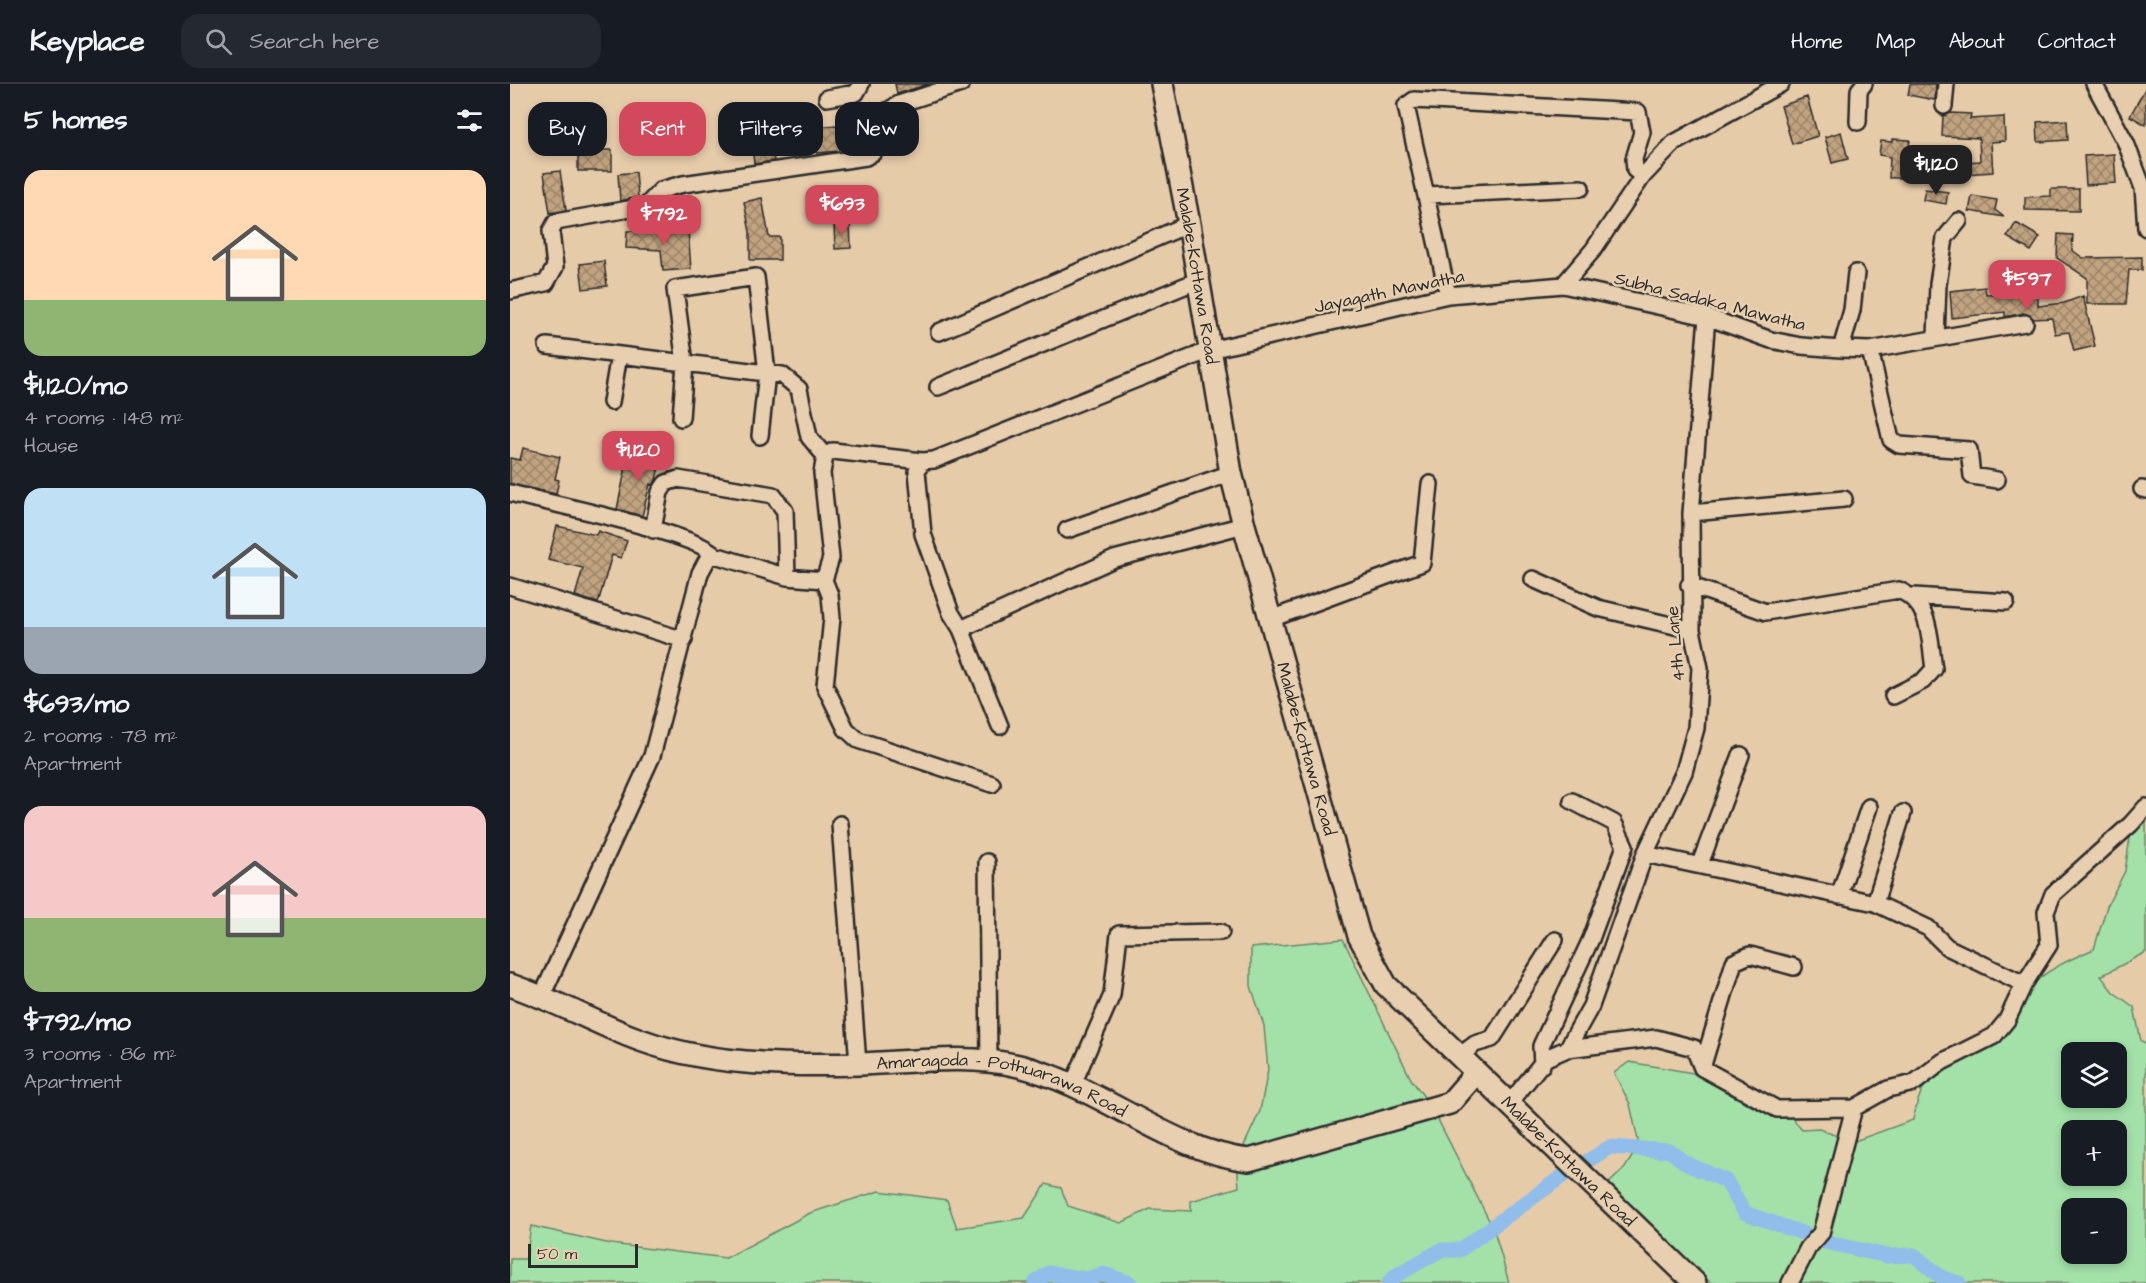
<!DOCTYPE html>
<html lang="en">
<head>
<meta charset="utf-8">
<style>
	:root { --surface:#171b24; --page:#242831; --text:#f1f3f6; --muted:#9ea1a6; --line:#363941; --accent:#d1495b }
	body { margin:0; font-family:"Architects Daughter",sans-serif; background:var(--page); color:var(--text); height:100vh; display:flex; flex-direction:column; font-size:22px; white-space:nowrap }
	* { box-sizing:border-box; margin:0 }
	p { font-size:20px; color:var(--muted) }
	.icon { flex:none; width:33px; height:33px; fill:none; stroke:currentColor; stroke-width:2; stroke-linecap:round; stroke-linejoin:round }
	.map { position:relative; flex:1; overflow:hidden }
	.side { display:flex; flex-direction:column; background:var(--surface); width:510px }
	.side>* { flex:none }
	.hud { position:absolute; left:18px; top:18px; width:570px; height:54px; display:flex; gap:12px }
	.buttons { position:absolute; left:1551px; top:958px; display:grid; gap:12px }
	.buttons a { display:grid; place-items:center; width:66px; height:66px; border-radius:12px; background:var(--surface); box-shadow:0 3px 9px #0003; font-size:30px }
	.scale { position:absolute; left:18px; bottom:15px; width:110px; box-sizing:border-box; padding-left:6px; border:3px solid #2b2b2b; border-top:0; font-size:16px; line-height:21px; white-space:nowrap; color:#2b2b2b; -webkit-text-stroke:4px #e8cfb0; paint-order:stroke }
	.price { position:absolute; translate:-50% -51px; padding:0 14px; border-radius:12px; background:var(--accent); color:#fff; font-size:20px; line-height:39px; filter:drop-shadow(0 2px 3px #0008) }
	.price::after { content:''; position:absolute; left:50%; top:36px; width:18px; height:14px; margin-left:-9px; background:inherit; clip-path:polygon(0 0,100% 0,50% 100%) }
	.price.current { background:#222; color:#fff }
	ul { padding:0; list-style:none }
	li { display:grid; align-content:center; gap:12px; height:318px; padding:0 24px }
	li span { display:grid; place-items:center; height:186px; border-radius:18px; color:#555 }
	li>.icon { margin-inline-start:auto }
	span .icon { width:108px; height:108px; fill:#fffc; stroke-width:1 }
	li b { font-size:26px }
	h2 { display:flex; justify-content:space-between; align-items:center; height:72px; padding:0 24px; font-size:26px }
	.tag { padding:0 21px; border-radius:18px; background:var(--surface); box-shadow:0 3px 9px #0003; font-size:21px; line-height:54px }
	.tag.current { background:var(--accent); color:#fff }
	header { display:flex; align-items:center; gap:36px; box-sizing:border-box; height:84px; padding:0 30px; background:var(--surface); border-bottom:2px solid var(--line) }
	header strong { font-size:28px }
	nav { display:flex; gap:33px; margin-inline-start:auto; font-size:21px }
	.search { width:420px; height:54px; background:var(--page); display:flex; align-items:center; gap:15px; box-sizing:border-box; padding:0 21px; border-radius:18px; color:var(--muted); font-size:22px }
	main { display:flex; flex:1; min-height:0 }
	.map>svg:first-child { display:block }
	.green { fill:#a3e1a8; stroke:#67866a; stroke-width:1.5; fill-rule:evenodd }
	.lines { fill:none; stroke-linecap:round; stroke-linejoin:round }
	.canal { stroke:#91bdea; stroke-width:15 }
	.building { fill:url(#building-cross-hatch); stroke:#2b2b2b; stroke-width:1.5 }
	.street-casing { stroke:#2b2b2b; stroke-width:20 }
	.secondary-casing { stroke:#2b2b2b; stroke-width:26 }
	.street { stroke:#e8cfb0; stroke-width:15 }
	.secondary { stroke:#e8cfb0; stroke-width:21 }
	.labels { text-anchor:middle; stroke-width:5; stroke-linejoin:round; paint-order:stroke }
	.street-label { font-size:18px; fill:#2b2b2b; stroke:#e8cfb0 }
</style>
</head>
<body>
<header>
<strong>Keyplace</strong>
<div class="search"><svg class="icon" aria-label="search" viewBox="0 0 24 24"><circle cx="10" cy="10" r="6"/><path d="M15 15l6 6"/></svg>Search here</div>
<nav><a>Home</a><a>Map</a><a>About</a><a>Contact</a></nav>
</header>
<main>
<section class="side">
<h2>5 homes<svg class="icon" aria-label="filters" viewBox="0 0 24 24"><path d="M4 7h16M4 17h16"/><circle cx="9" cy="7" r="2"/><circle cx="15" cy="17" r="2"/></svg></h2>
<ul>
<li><span style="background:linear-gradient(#ffd9b3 70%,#8fb573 0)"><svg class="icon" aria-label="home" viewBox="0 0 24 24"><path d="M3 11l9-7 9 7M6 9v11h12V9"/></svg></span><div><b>$1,120/mo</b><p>4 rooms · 148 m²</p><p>House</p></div></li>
<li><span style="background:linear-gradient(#bfe0f5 75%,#9aa5b1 0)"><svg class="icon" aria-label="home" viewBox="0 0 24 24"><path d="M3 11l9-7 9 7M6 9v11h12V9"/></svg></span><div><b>$693/mo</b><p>2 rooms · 78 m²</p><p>Apartment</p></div></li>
<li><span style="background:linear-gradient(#f6c9c9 60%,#8fb573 0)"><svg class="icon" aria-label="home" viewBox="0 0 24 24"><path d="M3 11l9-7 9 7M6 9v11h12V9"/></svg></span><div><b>$792/mo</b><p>3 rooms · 86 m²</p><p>Apartment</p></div></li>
</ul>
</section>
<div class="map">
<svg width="1636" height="1199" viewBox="0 0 1636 1199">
	<defs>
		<pattern id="building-cross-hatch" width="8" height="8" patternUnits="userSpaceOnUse" patternTransform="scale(1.5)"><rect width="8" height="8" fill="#c1a37f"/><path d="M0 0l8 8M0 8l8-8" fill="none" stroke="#9d8568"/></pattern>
	</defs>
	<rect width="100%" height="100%" fill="#e6cba9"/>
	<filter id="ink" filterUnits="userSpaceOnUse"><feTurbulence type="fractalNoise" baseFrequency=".0167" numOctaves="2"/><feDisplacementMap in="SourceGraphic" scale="12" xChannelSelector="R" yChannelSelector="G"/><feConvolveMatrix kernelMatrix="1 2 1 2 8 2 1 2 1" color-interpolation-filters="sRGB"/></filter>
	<g filter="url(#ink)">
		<!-- green -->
		<path class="green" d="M1636,732v136l-45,24 12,16 21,15 7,34 5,2v240h-435l-105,-97 19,-18 14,-23 -9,-41 -16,-31 15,-11 64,11 60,34 32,3 17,20 17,-1 33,13 61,-22c11,-60 37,-49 77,-77 15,-10 22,-36 34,-50 19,-22 44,-33 70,-44l13,-43 18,-35 5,-34zM1562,969h44v45h-44zM1562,1047h44v45h-44zM1562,1125h44v45h-44z
			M833,855l68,140 21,29 62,122 15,53h-999v-24h16l5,-33 80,18 115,14 84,-45 69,-22 68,9 10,28 67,-10 22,-34 15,4 7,18 53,17 29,-14 41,2v-10l48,-14 -2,-26 23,-50 8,-41 -4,-44 -13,-40v-38z"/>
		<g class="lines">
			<!-- canal -->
			<path class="canal" d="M1076,1078l24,-15 60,4 17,13 39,17 19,32 63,22
				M1311,1157l66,15 27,-1 27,22 18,6
				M525,1199l13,-10 38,6 18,-5 26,9
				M879,1199l6,-7 46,-26h19l104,-75"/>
		</g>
		<!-- building -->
		<path class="building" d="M385,0h34l-32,10z
			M1400,0h26l-1,16 -27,-5z
			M1636,3v38l-16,-9z
			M1297,13l11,39 -26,8 -11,-38z
			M1441,29l20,1 -1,5 34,-2 1,24 -14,1 2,30 -28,2 -1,-12 16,-1 -1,-23 -37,-2 1,-20z
			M1557,36l1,20 -30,2 -1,-20z
			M327,41l2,26 -22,2 -2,-26z
			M261,47l3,30 -20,3 -3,-30z
			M1331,48l7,27 -16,4 -7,-26z
			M1383,55l17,1 -6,38h-15l1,-21 -11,-2 2,-14 12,1z
			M68,66h34v21h-34z
			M1604,70l2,29 -30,2 -2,-29z
			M50,87l6,39 -16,3 -6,-40z
			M126,88l2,25 -18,4 -2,-27z
			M1415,105l23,3 -2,12 -23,-4z
			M1541,105h28v22l-54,-1v-13l26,-1z
			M1462,112l25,4 -2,10 9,7 -35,-6z
			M252,114l7,39h11v23h-30v-28l-6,-30z
			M340,138l1,26 -16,1 -1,-26z
			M1506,139l24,14 -9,14 -24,-14z
			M178,145l3,40 -28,2 -2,-21 -35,-2 1,-17z
			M1548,150l15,1 -1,15 11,8 59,-1v13h-13l-3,34h-39v-26l-30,-20z
			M94,177l3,25 -24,3 -3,-25z
			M1475,203l1,7 52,-3v15l26,-3 19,-7 12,50 -21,5 -5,-19 -14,2 -3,-16 -18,1 -10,-6 -19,4v-5l-53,6 -2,-27z
			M13,364l37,9 -5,22 4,1 -3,14 -46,-10v-26l10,2z
			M119,368l32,6 -5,22 -3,5 -3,-1 -8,32 -25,-7z
			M47,442l39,9 2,-4 29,10 -6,17 -9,-3 -14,48 -23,-7 8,-28 -35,-8z"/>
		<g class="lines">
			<defs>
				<path id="street" d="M1584,0l32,59 17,45 3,40
					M317,14l29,-5 5,-9
					M1434,22l2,-22
					M1348,38l1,-32 5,-6
					M917,111l154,-7
					M1053,201l30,-35 50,-74 31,-33 107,-59
					M0,207l36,-8 9,-16 -4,-36 5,-9 90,-16 15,-16 22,-6 183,-27 8,-5 8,-38 17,-10 62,-20
					M938,211l-42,-189 8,-6 224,12 4,20 -8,27 1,11 8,6
					M429,248l250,-108
					M1426,254l2,-54 7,-46 14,-17
					M37,262l235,29 17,14 10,48 16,19
					M1331,265l11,-39 4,-37
					M1360,266l21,90 8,5 70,5 3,26 25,4
					M428,303l261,-107
					M101,318l8,-47
					M171,334l4,-55 -10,-74 81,-12 11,96 -7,63
					M412,377l-5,10 6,63 28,79 10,16 39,97
					M1632,405l4,1
					M0,409c38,10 185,40 205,62l72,22 37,3 7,-22 -9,-85 3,-17 8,-5 89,10 12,-1 276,-110 238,-55 115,-10 144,32 64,23 30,6 40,3 29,1 155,-27
					M1181,429l153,-14
					M143,446l7,-38 6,-9 12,-4 95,16 12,16 2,66
					M557,446l164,-57
					M1023,495l65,29 94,22
					M314,496l6,15 2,23 -7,68 21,43 12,11 134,44
					M1179,501l77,27 133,-22c33,15 30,47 35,79l-11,12 -30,15
					M0,502l174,54
					M1404,512l92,6
					M758,536l154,-57 8,-79
					M451,545l153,-70 130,-34
					M330,740l18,240
					M1135,770l230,49 53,25 19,19 77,37
					M477,778l2,201
					M1190,780l41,-109
					M1329,812l30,-89
					M1365,819l28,-90
					M32,912l110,-240 48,-183 8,-15 7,-3
					M1057,965l24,-43 54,-152 39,-82 12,-44 4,-60 -8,-38 -1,-117 16,-196
					M948,973l17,-13 17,-5 63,-99
					M1032,981l-1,-19 50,-107 34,-93 -11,-23 -42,-22
					M1192,984l32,-106 16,-7 44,12
					M563,1000l39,-89 7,-61 102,-2
					M999,1020l37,-46 21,-9 89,-11 38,10 8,20 75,41 77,-1 34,-19 26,-6 28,-21 52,-26 13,-16 17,-36 25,-39 -3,-33 7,-18 78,-70 15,-17
					M1280,1199l18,-35 13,-15 33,-125"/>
				<g id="secondary">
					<path id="s1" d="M652,0l27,140 42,249 13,52 115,411 27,49 309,298"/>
					<path id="s2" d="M0,901c41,14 78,34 117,50 37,15 80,24 119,27 37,3 77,3 114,2 52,-2 108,-10 159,2 80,19 152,86 230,94l201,-57 25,-29"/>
				</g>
			</defs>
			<!-- street casing -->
			<use href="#street" class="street-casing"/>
			<!-- secondary casing -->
			<use href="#secondary" class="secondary-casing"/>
			<!-- street -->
			<use href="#street" class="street"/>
			<!-- secondary -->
			<use href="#secondary" class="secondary"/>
		</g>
	</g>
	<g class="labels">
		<!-- street labels -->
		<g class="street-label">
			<text dy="6" stroke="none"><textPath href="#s1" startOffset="195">Malabe-Kottawa Road</textPath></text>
			<text transform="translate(879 207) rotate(-12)" y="6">Jayagath Mawatha</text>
			<text transform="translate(1200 217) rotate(14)" y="6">Subha Sadaka Mawatha</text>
			<text transform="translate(1165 560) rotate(-95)" y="6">4th Lane</text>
			<text dy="6" stroke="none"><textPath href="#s1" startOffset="681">Malabe-Kottawa Road</textPath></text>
			<text dy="6" stroke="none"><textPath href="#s2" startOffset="510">Amaragoda - Pothuarawa Road</textPath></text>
			<text dy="6" stroke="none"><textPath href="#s1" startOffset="1185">Malabe-Kottawa Road</textPath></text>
		</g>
	</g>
</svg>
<div class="buttons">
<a><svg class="icon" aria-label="layers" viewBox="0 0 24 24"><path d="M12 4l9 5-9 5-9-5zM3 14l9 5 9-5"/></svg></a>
<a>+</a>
<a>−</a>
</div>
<div class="scale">50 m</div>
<b class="price current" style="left:1426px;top:112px">$1,120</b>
<b class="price" style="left:332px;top:152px">$693</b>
<b class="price" style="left:154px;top:162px">$792</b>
<b class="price" style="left:1517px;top:227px">$597</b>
<b class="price" style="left:128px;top:398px">$1,120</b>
<div class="hud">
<a class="tag">Buy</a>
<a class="tag current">Rent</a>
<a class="tag">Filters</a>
<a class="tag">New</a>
</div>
</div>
</main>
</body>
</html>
